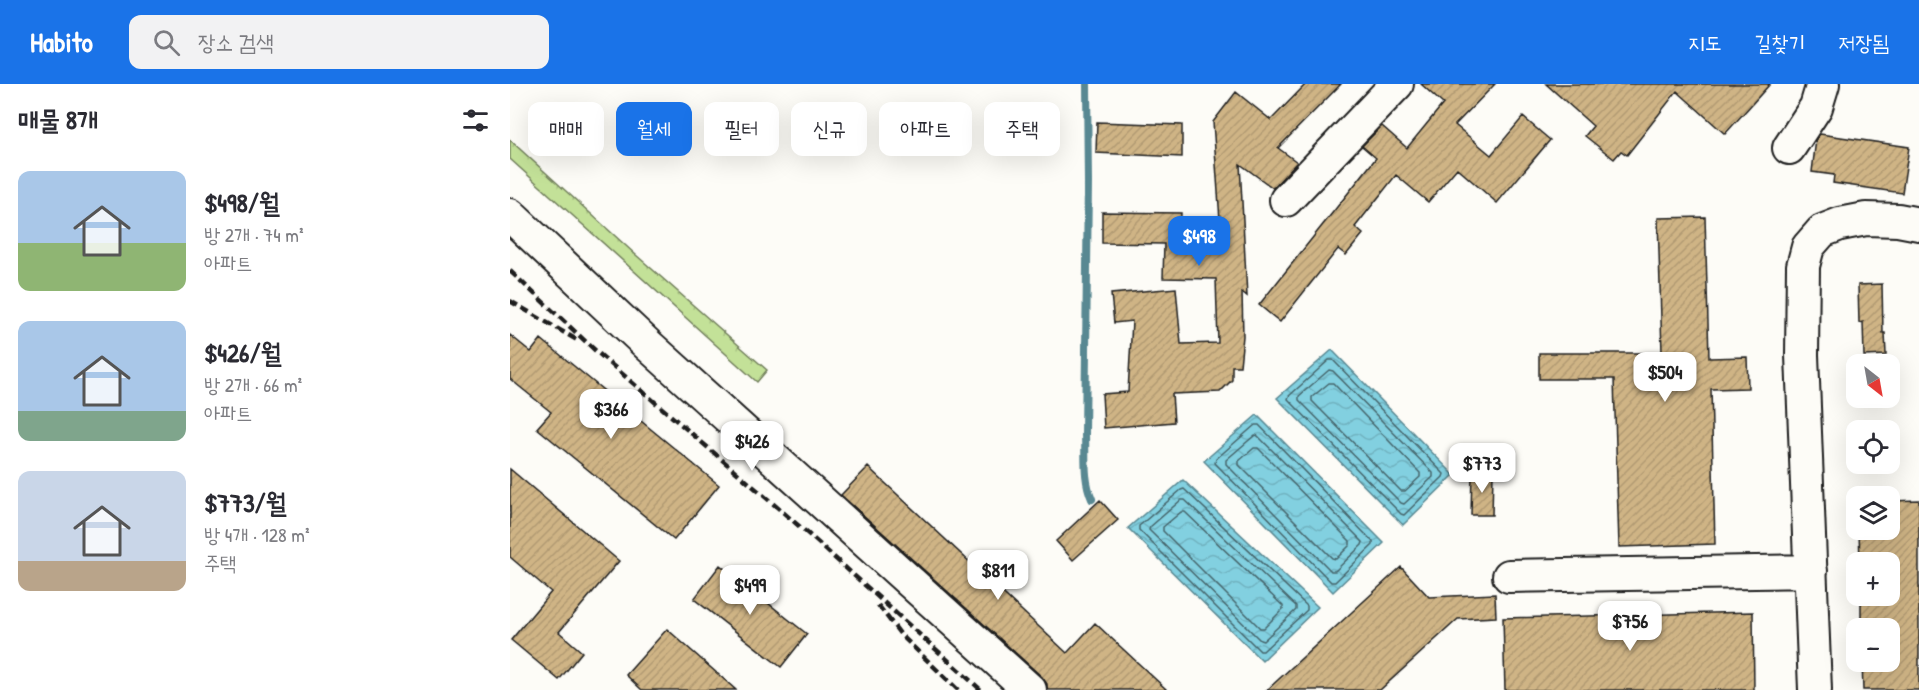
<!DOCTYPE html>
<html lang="ko">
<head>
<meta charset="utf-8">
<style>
	:root { --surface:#fff; --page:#f2f2f3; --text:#2b2b33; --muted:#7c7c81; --accent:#1a73e8 }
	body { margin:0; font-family:"Patrick Hand","Poor Story",sans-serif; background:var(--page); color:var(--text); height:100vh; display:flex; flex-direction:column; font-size:22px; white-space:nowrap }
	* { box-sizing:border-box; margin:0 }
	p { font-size:20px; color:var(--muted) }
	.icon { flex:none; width:33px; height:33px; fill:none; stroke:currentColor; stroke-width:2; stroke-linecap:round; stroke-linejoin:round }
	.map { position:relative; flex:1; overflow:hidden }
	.sheet { display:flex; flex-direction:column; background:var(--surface); width:510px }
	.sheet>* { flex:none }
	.hud { position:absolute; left:18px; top:18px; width:570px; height:54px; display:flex; gap:12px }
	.needle { width:39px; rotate:149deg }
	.tools { position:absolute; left:1336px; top:270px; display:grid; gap:12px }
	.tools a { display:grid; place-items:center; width:54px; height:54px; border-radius:12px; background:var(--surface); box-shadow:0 6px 24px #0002; font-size:30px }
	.price { position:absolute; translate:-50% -51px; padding:0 14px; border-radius:12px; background:#fff; color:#222; font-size:20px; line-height:39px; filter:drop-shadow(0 2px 3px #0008) }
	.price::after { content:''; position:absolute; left:50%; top:36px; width:18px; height:14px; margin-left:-9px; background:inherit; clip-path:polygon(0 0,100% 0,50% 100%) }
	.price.selected { background:var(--accent); color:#fff }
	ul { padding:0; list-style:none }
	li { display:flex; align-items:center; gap:18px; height:150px; padding:0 18px }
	li span { display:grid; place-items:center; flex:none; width:168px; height:120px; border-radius:12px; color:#555 }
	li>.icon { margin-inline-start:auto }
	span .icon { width:72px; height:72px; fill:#fffc; stroke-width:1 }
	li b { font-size:26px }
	h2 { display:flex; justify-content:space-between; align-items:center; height:72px; padding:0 18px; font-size:26px }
	.pill { padding:0 21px; border-radius:12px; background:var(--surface); box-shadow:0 6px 24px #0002; font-size:21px; line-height:54px }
	.pill.selected { background:var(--accent); color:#fff }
	header { display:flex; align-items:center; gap:36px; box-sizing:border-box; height:84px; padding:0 30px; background:var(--accent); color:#fff }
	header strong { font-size:28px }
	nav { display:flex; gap:33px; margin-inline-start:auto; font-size:21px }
	.search { width:420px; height:54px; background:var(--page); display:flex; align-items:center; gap:15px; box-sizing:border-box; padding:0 21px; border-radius:12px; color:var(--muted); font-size:22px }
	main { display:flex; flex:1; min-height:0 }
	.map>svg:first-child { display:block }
	.forest { fill:url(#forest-crowns); stroke:#707e5a; stroke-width:1.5 }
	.water { fill:url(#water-waves); stroke:#598892; stroke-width:1.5 }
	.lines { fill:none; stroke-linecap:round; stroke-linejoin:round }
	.shore { stroke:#45646a; stroke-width:1.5 }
	.stream { stroke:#598892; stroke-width:8 }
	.building { fill:url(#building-hatch); stroke:#1c1c1c; stroke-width:1.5 }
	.minor-casing { stroke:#1c1c1c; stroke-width:36 }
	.minor { stroke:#fdfcf7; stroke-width:32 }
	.rail { stroke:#1c1c1c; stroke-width:4.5; stroke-dasharray:9 4.5; stroke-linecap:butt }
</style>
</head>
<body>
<header>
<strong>Habito</strong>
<div class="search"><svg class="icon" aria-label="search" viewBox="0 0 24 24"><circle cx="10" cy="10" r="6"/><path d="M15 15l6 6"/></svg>장소 검색</div>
<nav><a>지도</a><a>길찾기</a><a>저장됨</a></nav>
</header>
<main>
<section class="sheet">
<h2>매물 8개<svg class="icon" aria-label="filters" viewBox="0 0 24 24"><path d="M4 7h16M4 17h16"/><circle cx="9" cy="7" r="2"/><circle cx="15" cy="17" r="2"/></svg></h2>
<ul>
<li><span style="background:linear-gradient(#a9c7e8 60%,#8fb573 0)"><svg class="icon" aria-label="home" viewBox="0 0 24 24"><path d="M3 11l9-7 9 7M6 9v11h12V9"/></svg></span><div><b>$498/월</b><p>방 2개 · 74 m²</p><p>아파트</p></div></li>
<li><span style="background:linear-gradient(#a9c7e8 75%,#7fa58c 0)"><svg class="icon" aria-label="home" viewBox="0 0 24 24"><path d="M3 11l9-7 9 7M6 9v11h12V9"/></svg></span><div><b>$426/월</b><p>방 2개 · 66 m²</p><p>아파트</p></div></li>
<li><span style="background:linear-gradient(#c9d6e8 75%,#b9a48a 0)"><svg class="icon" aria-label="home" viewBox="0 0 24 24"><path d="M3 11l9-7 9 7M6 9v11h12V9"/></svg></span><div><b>$773/월</b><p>방 4개 · 128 m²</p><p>주택</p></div></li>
</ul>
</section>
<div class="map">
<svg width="1409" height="606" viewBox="0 0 1409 606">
	<defs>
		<pattern id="forest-crowns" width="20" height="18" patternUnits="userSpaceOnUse" patternTransform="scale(1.5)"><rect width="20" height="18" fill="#c3e198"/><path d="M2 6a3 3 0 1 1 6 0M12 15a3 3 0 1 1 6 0" fill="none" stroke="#a7c082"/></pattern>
		<pattern id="water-waves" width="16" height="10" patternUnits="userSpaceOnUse" patternTransform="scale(1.5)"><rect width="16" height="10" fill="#82d0e0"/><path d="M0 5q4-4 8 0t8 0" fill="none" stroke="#70b2c0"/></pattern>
		<pattern id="building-hatch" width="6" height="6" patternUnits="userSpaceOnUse" patternTransform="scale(1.5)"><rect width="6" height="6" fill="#cfb485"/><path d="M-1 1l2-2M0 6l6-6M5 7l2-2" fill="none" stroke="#b19a72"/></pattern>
	</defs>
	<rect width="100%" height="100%" fill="#fdfcf7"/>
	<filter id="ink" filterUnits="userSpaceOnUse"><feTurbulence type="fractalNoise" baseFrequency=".0167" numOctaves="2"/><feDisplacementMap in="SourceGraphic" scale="12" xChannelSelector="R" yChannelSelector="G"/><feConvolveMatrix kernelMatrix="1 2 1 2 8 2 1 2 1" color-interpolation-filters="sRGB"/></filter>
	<g filter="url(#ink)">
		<!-- forest -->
		<path class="forest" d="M0,56l126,115 131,115 -10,12 -247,-223z"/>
		<!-- water -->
		<path class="water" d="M822,266l122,125 -51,50 -126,-127z
			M747,331l127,128 -51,49 -129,-131z
			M673,396l135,127 -56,54 -134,-133z"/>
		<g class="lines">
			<!-- shore -->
			<path class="shore" d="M819,276h4l111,114 -1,3 -39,38 -3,-1 -113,-115 1,-3z
				M819,286l4,1 100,102v4l-29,27 -3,-1 -102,-103v-4z
				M819,299h4l87,90v4l-15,14h-4l-89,-90v-4z
				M745,341h4l114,117v3l-38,37h-4l-116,-119 1,-4z
				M745,351l3,1 105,106 -1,3 -27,26h-4l-105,-107v-4z
				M744,364h4l92,93v4l-14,14 -4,-1 -93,-93v-4z
				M674,405l123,117v4l-44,41h-3l-121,-121v-4l42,-36z
				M671,416h4l111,106v4l-33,31 -3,-1 -111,-110 1,-3z
				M671,428h4l98,94v3l-19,19h-4l-97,-97v-4z"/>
			<!-- stream -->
			<path class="stream" d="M577,0l1,99 -3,252c1,21 -2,44 7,64"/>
		</g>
		<!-- building -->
		<path class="building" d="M796,0h35l-63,64 19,14 -24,26 -33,-24 7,132 -5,-4 1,44 -3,30h-8v14l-12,12 -48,2 2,28 -70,6 -2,-34 26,-2 4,-71 -18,2 -3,-29 65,-6 5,56 37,-1 -2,-64 -53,-1 1,-34 -62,-1v-31l79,1 -1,22 41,-1 -8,-112 23,-30 35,28z
			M911,0h74l-40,41 36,30 32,-38 27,23 -53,63 -40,-35 -29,34 -32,-27 -41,52 8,7 -17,21 -8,-6 -58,73 -21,-17 117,-147 -14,-12 20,-20 25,22 36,-44z
			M1036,0h224l-45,50 -48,-43 -50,64 -6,-4 -7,8 -29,-23 8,-10z
			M587,38l85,3v32l-86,-4z
			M1310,50l89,13 -7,46 -69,-10 1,-8 -22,-3 4,-33z
			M1195,133l4,141 38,-1 1,31 -37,1 4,155 -96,3 -5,-168h-75v-26h123l-4,-135z
			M1372,200l1,49h2l1,22 -22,1 -1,-34 -4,1 -1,-38z
			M0,251l21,17 10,-13 178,146 -45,55 -137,-112 14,-16 -41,-33z
			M358,383l199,186 28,-30 72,67h-120v-6l-5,-7 -201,-182z
			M0,385l109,92 -60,71 23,20 -23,28 -48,-40 40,-48 -41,-35z
			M962,388l21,1 -1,42h-21z
			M590,416l18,20 -45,40 -17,-19z
			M1409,416v190h-56l-1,-28h28v-34h-29v-32h29v-34h-30l-1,-32h31v-29z
			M210,481l87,69 -26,33 -87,-68z
			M891,483l28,30 66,-3 1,23 -38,2 -78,71h-113z
			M1243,528l1,78h-249l-2,-72z
			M157,545l69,61h-94l-16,-15z"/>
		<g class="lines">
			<defs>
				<path id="minor" d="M1279,64l27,-41 7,-23
					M776,116l111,-116
					M0,131l138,130 382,345
					M999,492l302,-5
					M1305,606l-13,-335 1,-89 5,-19 14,-16 18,-7 26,-5 32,1 21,4"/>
			</defs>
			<!-- minor casing -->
			<use href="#minor" class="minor-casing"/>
			<!-- minor -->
			<use href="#minor" class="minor"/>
			<!-- rail -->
			<path class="rail" d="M0,187l88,82 208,179 175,158
				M0,217l67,39
				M368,521l23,30 57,55"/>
		</g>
	</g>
</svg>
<div class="tools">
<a><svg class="needle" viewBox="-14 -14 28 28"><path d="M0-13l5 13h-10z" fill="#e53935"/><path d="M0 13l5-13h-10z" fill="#7c7c81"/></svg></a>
<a><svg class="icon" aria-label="locate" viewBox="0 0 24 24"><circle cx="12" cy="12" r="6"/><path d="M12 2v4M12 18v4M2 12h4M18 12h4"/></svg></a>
<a><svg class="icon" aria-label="layers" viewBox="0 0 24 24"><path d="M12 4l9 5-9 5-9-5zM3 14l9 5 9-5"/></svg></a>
<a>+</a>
<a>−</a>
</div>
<b class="price selected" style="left:689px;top:183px">$498</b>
<b class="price" style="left:1155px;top:319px">$504</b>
<b class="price" style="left:101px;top:356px">$366</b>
<b class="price" style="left:242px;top:388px">$426</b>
<b class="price" style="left:972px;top:410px">$773</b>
<b class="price" style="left:488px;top:517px">$811</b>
<b class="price" style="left:240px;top:532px">$499</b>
<b class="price" style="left:1120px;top:568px">$756</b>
<div class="hud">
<a class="pill">매매</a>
<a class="pill selected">월세</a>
<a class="pill">필터</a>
<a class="pill">신규</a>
<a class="pill">아파트</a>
<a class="pill">주택</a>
</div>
</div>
</main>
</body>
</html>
